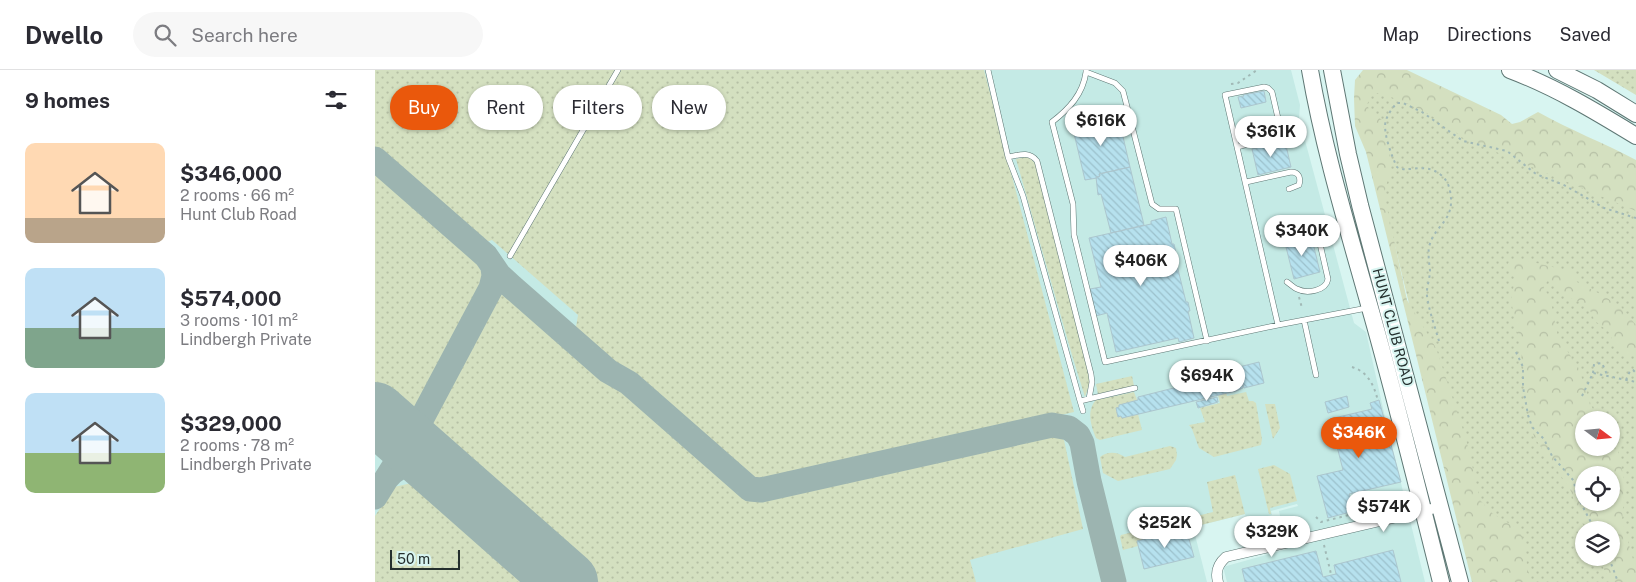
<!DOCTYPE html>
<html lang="en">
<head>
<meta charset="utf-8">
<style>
	:root { --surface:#fff; --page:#f7f7f7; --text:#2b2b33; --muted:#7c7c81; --line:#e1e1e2; --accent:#ea580c }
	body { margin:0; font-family:"Public Sans",sans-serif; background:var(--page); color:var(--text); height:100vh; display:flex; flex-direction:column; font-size:19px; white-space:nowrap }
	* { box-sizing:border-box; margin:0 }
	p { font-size:16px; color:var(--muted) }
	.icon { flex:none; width:28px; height:28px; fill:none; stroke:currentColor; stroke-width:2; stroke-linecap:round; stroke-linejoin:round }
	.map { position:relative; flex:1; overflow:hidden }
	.drawer { display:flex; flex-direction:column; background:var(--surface); width:375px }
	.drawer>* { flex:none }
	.guide { position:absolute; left:15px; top:15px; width:475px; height:45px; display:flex; gap:10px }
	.needle { width:32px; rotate:106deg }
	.fabs { position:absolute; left:1200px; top:341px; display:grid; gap:10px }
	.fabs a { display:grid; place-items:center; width:45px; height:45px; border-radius:50%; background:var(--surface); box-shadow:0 1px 4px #0004; font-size:25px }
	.scale { position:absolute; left:15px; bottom:12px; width:70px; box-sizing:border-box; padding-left:5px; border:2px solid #242f2e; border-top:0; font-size:14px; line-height:18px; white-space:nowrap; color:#242f2e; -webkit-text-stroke:4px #d8f5f1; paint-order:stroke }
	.price { position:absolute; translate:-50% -42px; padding:0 11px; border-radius:18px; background:#fff; color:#222; font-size:16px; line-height:32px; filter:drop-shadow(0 1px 2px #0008) }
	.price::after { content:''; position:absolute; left:50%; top:30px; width:15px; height:11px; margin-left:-8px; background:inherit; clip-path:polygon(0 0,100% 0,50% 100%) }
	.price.active { background:var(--accent); color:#fff }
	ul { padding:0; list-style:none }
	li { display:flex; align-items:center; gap:15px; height:125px; padding:0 25px }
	li span { display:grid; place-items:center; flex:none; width:140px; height:100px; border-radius:10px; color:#555 }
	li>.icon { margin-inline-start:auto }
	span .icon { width:60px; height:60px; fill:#fffc; stroke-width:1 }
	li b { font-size:21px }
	h2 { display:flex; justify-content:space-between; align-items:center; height:60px; padding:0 25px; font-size:21px }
	.pill { padding:0 18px; border-radius:22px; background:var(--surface); box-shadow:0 1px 4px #0004; font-size:18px; line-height:45px }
	.pill.active { background:var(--accent); color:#fff }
	header { display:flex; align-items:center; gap:30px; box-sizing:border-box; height:70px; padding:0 25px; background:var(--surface); border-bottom:1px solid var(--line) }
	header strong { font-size:24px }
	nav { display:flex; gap:28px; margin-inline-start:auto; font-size:18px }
	.search { width:350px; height:45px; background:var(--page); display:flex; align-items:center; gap:12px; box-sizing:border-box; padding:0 18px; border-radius:28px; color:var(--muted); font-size:19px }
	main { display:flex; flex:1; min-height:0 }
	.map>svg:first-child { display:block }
	.built { fill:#c4eae5 }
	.grass { fill:url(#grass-dots); fill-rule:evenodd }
	.forest { fill:url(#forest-crowns); fill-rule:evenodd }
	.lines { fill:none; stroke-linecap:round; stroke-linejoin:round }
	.taxiway { stroke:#9cb4b0; stroke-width:25 }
	.runway { stroke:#9cb4b0; stroke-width:62 }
	.building { fill:url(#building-back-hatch); stroke:#acc6ce }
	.lane-casing { stroke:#5e7774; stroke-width:6 }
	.street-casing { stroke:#5e7774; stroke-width:11 }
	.primary-casing { stroke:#5e7774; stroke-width:18 }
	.path { stroke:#a1b9b6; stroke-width:2; stroke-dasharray:2.5 4; stroke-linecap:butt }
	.lane { stroke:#fff; stroke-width:5 }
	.street { stroke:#fff; stroke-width:10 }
	.primary { stroke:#fff; stroke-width:16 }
	.labels { text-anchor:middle; stroke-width:4; stroke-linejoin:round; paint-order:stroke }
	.street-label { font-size:14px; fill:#242f2e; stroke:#d8f5f1 }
</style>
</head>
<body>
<header>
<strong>Dwello</strong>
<div class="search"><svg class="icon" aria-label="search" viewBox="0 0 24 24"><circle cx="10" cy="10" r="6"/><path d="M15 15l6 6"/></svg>Search here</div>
<nav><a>Map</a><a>Directions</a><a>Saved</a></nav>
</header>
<main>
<section class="drawer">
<h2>9 homes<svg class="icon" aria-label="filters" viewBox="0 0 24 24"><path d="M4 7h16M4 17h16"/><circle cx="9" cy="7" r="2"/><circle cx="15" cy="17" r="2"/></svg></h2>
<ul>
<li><span style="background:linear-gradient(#ffd9b3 75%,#b9a48a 0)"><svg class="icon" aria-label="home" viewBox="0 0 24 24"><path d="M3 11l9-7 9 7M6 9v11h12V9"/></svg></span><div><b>$346,000</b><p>2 rooms · 66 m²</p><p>Hunt Club Road</p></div></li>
<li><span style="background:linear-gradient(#bfe0f5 60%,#7fa58c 0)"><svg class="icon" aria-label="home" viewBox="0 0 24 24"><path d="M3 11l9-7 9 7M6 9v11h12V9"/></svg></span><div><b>$574,000</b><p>3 rooms · 101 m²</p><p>Lindbergh Private</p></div></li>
<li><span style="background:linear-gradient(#bfe0f5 60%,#8fb573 0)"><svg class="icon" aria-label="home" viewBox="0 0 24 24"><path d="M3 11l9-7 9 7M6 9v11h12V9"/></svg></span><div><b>$329,000</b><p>2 rooms · 78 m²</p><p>Lindbergh Private</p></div></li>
</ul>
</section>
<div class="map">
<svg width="1261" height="512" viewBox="0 0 1261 512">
	<defs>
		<pattern id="grass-dots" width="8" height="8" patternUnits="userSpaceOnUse" patternTransform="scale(1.25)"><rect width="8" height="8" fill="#d4e0c0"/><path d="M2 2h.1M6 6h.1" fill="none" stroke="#b6c0a5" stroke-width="1.8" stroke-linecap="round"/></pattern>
		<pattern id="forest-crowns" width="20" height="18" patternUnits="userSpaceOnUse" patternTransform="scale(1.25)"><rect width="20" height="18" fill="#d4e0c0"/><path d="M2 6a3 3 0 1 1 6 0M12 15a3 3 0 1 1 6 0" fill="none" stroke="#b6c0a5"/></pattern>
		<pattern id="building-back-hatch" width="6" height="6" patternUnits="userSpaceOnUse" patternTransform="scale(1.25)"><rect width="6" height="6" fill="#b6e1ee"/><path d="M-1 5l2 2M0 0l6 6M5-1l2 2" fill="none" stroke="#9cc1cc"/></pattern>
	</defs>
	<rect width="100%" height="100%" fill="#d8f5f1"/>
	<!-- built -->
	<path class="built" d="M0,0h916l9,35 -1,13 55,205 12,9 19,85 40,165h-198l-4,-15 64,-18 -8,-38 19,-5 -1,-2 -26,7 1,4 -25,6 -2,-7 -52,13 14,55h-832z"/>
	<!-- grass -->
	<path class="grass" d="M0,0h609l90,342 -305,70 -20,-3 -173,-152 2,-12 -86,-75 -11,4 -106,-95z
		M995,0l266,117v395h-159l-115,-471zM1209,350h27v28h-27zM1209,405h27v27h-27zM1209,460h27v28h-27z
		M1219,0h42v25z
		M650,87l5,1 6,6 53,209v12l-4,12 -13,-42 -56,-196z
		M0,99l89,78 12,13 9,20 -66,126 -13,12 -31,-27z
		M133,223l108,94h5l129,113 302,-67 12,7 19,89 -113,31 6,22h-382l-164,-145 2,-20 64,-122z
		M757,306l2,10 -36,8 -2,-10z
		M759,322l3,8 -18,5v2l-3,2 2,8 3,-1 1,2 16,-4 4,16 -42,10 -4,-2c-5,-12 -10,-27 0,-38z
		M871,322l3,9h4l3,2 6,36 -1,6 -47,12 -15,-9 -7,-19 -3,-4 16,-3 -5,-14 20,-5 -2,-8 8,-2 1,3z
		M890,334h10l5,24 -7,11z
		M795,376l6,2 1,7 -1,5 -6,9 -52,12 -15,-8 -3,-16c8,-6 17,-5 25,0z
		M899,395l16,9 7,27 -27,7 1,6h-2l-11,-45z
		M860,405l10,39 -108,27 1,5 -15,4 -3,-13 1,-2 92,-23 -6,-30z
		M50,410l116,102h-166v-66l19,-29z"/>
	<!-- forest -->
	<path class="forest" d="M988,0h44l94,45 11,9 8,-2 18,-10c32,18 66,31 98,48v51l-173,-73c-25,-21 -54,-37 -86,-45l-7,4 -3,8 3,6 12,9 9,39v9l-7,26 23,106 29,48 30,91 14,61 12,13 26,16 6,11 5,42h-57l-106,-430 -11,-26 -1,-28 1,-18z
		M1141,188l57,14 4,10 27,14 17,11 15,18v27l-8,3 -13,-9 -6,-14 -14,-11 -8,-17c-24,-4 -21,-17 -39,-24l-5,8 7,9 8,40 20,30 13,38 7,15h-14v28h27v-6l7,9 7,33 -3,36 14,50v12h-25l-13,-24h13v-28h-26l-15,-41 -36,-52 -9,-42 -2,-31 -12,-64 4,-20 -7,-17zM1209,405h27v27h-27z"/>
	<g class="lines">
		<!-- taxiway -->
		<path class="taxiway" d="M0,89l111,97 13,19 13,12 96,84 21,12 121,106 11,1 291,-65 17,3 9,7 4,8 7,38 25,101
			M0,346c15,13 23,23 23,44l-23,37
			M12,408c16,-19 37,-18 55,-3
			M101,435l31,27
			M117,442l-68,-60c-8,-12 -8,-20 -3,-32l70,-132 3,-12 -1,-9"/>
		<!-- runway -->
		<path class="runway" d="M0,343l192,169"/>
	</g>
	<!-- building -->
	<path class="building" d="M889,21l2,11 -25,6 -3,-11 6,-1 -1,-1z
		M743,45l12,52 -31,7 1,2 -3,2 -12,2 -13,-55z
		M910,71l6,26 -33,8 -6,-26z
		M755,97l14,58 -33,8 -10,-39 -3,1 -2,-18 4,-1 -1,-2z
		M791,147l6,27h2l2,9h-2l12,49h2l2,9h-2l6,27 -15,4 -1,-4 -62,14 -9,-39 -11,3 -6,-27 11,-2 -12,-49 62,-14v-3z
		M936,165l9,37 -26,7 -9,-36 12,-5z
		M884,292l5,21 -20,5 -5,-21z
		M858,303l1,3 6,-2 3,14 -7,3 -114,27 -1,-2 -3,1 -2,-9 3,-1v-2l19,-5v-3z
		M972,326l2,11 -21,6 -3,-11z
		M842,327l1,5 -20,6 -2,-6z
		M1004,330l22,82 -52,12 4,9 1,8 -26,7 -11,-42 26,-6 -13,-51 42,-10 -2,-6z
		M811,458l8,29 -50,12 -7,-28z
		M1018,480l8,32h-156l-3,-13 74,-18 7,26 13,-3 -2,-9z"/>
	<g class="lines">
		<defs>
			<path id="lane" d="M613,0l20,87 15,39 57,205 55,-13
				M711,0v2l29,11 8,8 29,113 7,5h17l31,132
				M711,2c-3,22 -17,37 -34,50l21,82 1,31 31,127 173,-37 89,-17
				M862,77l38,-10 4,-4 1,-6 -8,-35 -4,-4 -4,-1 -39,8 53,230
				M633,87c11,-2 21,-6 29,4l54,213 1,8 -3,17
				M871,112l45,-10c8,0 10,6 8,13l-10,4
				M902,168c11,-2 31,-10 41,-3l10,44c-2,12 -21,15 -31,10 -3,-1 -7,-5 -10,-7
				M135,186l108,-186
				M929,250l12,55
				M705,331l3,10"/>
			<path id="street" d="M843,512c-3,-11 0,-18 8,-25l214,-50"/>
			<path id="primary" d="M935,0c14,81 38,159 60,238 26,91 48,182 71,274
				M957,0l16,84 12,51 100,377
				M1135,0c45,17 85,41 126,66
				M1182,0l40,20 39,24"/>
		</defs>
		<!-- lane casing -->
		<use href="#lane" class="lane-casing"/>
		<!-- street casing -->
		<use href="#street" class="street-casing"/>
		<!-- primary casing -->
		<use href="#primary" class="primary-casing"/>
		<!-- path -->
		<path class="path" d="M856,14l7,-1 19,-13
			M924,227l3,11
			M1064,271c-4,-14 -10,-30 -12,-45 -1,-8 3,-17 3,-26 -1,-8 -2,-16 -1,-23 6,-24 27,-25 21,-56 -1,-6 -4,-12 -9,-16 -17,-14 -34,-1 -44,-8 -5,-10 -15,-36 -11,-47 2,-6 7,-13 11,-17h6l19,9 41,29 44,10 29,23 28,11 40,23 32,10
			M1141,282l7,15v20l5,28 4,12 12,12 8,17 22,25 2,13 19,36
			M977,297c16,5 22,18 26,34
			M1218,303l1,-9 8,-1 6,14
			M1251,310l4,-9 3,-1 3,3
			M1207,326l11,-23 43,9
			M941,447l5,5 40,-10 -1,-5
			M949,475l7,29
			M1234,488l9,24"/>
		<!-- lane -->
		<use href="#lane" class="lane"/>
		<!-- street -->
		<use href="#street" class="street"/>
		<!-- primary -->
		<use href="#primary" class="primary"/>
	</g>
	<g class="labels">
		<!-- street labels -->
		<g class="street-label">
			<text transform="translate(1018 257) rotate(75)" y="5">HUNT CLUB ROAD</text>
		</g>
	</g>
</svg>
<div class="fabs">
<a><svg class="needle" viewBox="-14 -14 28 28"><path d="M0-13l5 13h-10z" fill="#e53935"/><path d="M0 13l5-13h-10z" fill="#7c7c81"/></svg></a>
<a><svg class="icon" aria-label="locate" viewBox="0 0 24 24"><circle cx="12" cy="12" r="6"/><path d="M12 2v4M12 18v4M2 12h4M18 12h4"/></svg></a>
<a><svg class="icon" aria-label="layers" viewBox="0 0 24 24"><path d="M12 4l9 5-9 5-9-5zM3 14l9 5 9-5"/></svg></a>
</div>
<div class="scale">50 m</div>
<b class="price" style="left:726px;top:77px">$616K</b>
<b class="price" style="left:896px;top:88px">$361K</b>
<b class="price" style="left:927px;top:187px">$340K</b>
<b class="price" style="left:766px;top:217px">$406K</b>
<b class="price" style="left:832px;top:332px">$694K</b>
<b class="price active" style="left:984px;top:389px">$346K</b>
<b class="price" style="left:1009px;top:463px">$574K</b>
<b class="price" style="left:790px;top:479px">$252K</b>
<b class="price" style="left:897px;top:488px">$329K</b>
<div class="guide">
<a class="pill active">Buy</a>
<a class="pill">Rent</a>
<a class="pill">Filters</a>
<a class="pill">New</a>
</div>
</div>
</main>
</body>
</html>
